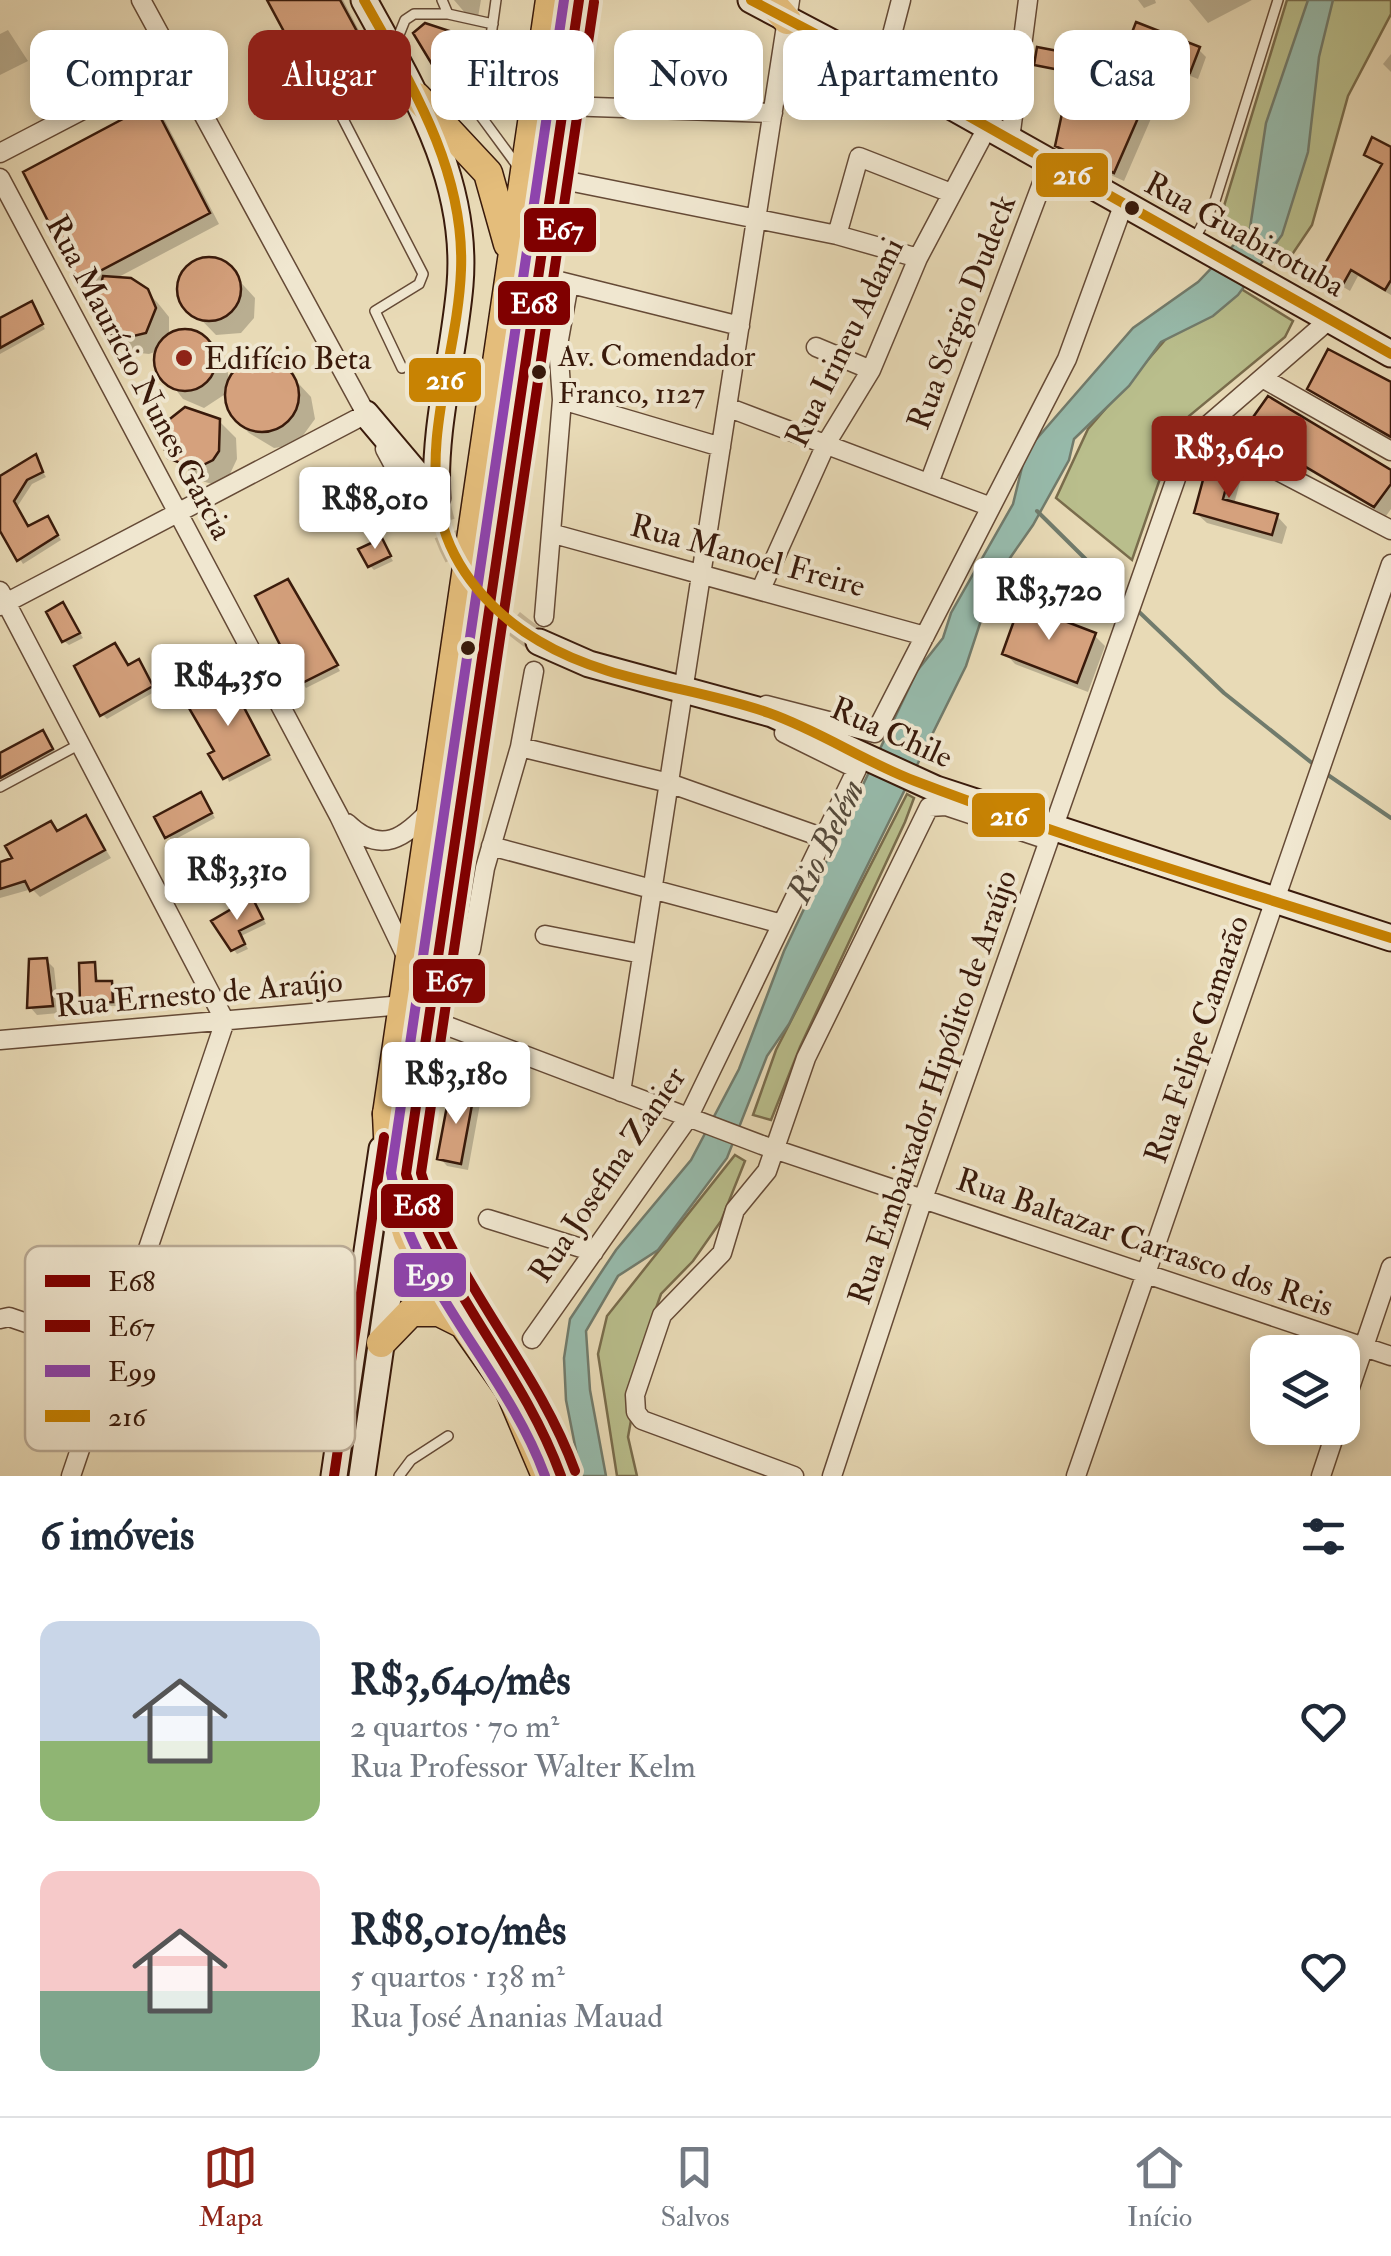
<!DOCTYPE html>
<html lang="pt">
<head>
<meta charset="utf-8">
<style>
	:root { --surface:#fff; --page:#f2f2f3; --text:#1f2937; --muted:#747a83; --line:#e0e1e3; --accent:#8f2418 }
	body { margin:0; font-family:"IM FELL Double Pica",serif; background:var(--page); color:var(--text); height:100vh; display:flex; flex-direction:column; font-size:38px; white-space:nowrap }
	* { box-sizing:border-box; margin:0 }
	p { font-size:32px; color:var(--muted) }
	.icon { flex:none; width:55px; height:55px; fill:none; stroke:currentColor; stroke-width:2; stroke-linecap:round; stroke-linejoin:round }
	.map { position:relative; height:1476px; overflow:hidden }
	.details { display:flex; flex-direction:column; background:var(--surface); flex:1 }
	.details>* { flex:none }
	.hud { position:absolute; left:30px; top:30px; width:1332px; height:90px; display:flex; gap:20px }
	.controls { position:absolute; left:1250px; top:1335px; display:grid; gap:20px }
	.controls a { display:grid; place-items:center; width:110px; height:110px; border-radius:20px; background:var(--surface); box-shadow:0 5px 15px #0003; font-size:50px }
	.price { position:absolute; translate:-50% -85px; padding:0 22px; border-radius:10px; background:#fff; color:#222; font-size:32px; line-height:65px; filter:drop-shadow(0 2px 5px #0008) }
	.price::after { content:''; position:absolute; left:50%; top:60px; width:30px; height:22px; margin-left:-15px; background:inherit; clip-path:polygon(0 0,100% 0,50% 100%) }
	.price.active { background:var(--accent); color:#fff }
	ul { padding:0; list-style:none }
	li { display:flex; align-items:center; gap:30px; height:250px; padding:0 40px }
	li span { display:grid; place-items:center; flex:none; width:280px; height:200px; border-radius:20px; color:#555 }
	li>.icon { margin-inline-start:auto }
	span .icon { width:120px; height:120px; fill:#fffc; stroke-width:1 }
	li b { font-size:42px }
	h2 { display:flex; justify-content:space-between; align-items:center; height:120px; padding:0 40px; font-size:42px }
	.tag { padding:0 35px; border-radius:20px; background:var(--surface); box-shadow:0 5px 15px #0003; font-size:35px; line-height:90px }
	.tag.active { background:var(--accent); color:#fff }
	.tabs { display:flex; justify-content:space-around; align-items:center; height:140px; border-top:2px solid var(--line); background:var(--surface); font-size:28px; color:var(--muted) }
	.tabs a { display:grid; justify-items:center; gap:5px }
	.tabs .active { color:var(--accent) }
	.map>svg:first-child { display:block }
	.green { fill:#b9be8c; stroke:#796c4c; stroke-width:2.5 }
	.water { fill:#97bbac; stroke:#717b6c; stroke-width:2.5 }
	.shadow { fill:#0003 }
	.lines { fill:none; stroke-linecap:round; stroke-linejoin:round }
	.stream { stroke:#717b6c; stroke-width:4 }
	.building { fill:#d5a17d; stroke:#391a0b; stroke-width:2.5 }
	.secondary-tunnel { stroke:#c5b494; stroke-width:25; stroke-dasharray:25 12; stroke-linecap:butt }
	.service-casing { stroke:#654a36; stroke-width:12 }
	.minor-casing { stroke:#654a36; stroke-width:21 }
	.secondary-casing { stroke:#391a0b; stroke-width:29 }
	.primary-casing { stroke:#391a0b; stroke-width:31 }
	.trunk-casing { stroke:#391a0b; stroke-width:31 }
	.service { stroke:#f0e7d0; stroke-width:9 }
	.minor { stroke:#f0e7d0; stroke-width:18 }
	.secondary { stroke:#f0e7d0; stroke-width:25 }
	.primary { stroke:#e4bd7b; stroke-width:28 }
	.trunk { stroke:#e4bd7b; stroke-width:28 }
	.bus-1-casing { stroke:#f0e7d0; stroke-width:18 }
	.bus-2-casing { stroke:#f0e7d0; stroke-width:18 }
	.bus-3-casing { stroke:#f0e7d0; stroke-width:18 }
	.bus-4-casing { stroke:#f0e7d0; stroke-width:18 }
	.bus-1 { stroke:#800000; stroke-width:10 }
	.bus-2 { stroke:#800000; stroke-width:10 }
	.bus-3 { stroke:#8e44ad; stroke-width:10 }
	.bus-4 { stroke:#c88303; stroke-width:10 }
	.bus-dot { fill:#391a0b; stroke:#f0e7d0; stroke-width:4 }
	.poi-dot { fill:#8f2418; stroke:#f0e7d0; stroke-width:4 }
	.labels { text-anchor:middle; stroke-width:8; stroke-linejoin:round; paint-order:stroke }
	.bus-label { font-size:30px; fill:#391a0b; stroke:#f0e7d0; text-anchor:start }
	.street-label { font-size:32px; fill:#391a0b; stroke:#f0e7d0 }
	.poi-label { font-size:32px; fill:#391a0b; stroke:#f0e7d0; text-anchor:start }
	.water-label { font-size:35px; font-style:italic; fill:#554a3b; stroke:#f0e7d0 }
	.key { fill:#f0e7d0; stroke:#b9aa95; stroke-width:2.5 }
	.key-label { font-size:28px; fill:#391a0b }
	.line-badge { stroke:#f0e7d0; stroke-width:4 }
	.badge-label { font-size:28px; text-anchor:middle; font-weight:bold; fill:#fff }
</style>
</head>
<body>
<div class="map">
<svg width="1391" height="1476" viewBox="0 0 1391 1476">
	<rect width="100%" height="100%" fill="#e8dab6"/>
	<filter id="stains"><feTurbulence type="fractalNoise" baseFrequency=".002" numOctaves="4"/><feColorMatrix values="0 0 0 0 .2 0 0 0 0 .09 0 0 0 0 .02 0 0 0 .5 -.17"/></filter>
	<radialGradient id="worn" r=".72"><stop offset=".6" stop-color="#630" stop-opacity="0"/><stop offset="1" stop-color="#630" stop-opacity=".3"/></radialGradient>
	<!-- green -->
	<path class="green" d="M1287,0h104v14l-43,82 -36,129 -29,43 -66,-39z
		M1230,282l63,39 -8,16 -96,79 -14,19 -43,125 -76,-62 32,-69 90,-104z
		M907,794l7,4 -9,24 -105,225 -29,73 -18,-5 23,-65z
		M735,1155l10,6 -24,60 -28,40 -32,33 -15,43 -18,100 9,39h-20l-19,-122 9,-38z"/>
	<!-- water -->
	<path class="water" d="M1308,0h25l-14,57 -11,95 -26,83 -44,60 -25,21 -52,26 -32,44 -55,53 -5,21 -36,65 -39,56 -28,85 -177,358 -22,32 -40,102 -69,92 -40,26 -32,55 4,59 16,86h-25l-15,-76 -2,-42 6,-39 46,-69 75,-90 48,-91 45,-118 133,-280 26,-33 8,-25 62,-109 13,-53 107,-123 65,-46 52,-54 16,-105z"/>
	<!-- shadow -->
	<path class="shadow" d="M270,0h73l31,59 -52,28 -11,-11z
		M454,0h27l-3,17 -12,-3z
		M1138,0h17l1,3 -12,5z
		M1189,0h63l-44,23z
		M8,30l20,31 -28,14v-41z
		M417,34l52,7 8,7 -8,70z
		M905,43l23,13 -7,15 -20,-13z
		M1129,47l69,2 8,8 -8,22 -61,-24z
		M1391,54v18l-8,-8z
		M1072,56l5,5 -2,9 69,34 9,10 -29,67 -56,-25 -10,-11 14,-70 -36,-11z
		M153,106l10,11 56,107 -106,56 26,5 18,17 12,15v21l27,-8 30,33 3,16 13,-12 22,-7 22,10 25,27 4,22 -19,26 -22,3 -25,-15 -17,-17 -2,-25 -26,17 -21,-9 -27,-35 4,-14 -11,4 -19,-2 -31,-30 3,-36 -10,5 -10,-10 -56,-108z
		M1391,150v145l-33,-19 -8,15 -28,-17 61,-108 -16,-12z
		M198,262l27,3 30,33 -1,20 -13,15 -25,2 -34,-35 -1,-17z
		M31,304l14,25 -45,25v-33z
		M1391,385v55l-81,-52z
		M219,421l17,17 1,21 -8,17 -17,8 -17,-5 -31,-39z
		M1243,437l148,36v36l-5,7 -88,-52 -3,5 -42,-22z
		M35,458l11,19 -14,7 -15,23 12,22 23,-6 9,17 -38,24 -23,-38v-48z
		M1232,464l10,11 -8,29 43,12 10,11 -5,17 -75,-21 -11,-10z
		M381,541l12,20 -19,9 -4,-4z
		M288,582l52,89 -34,17 -4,-5z
		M67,610l16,28 -14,7 -5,-4z
		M1094,635l11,11 -17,46 -73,-28 -10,-11z
		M143,667l13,24 -49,28 -5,-5 27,-46z
		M229,682l43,78 -43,22 -11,-30z
		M42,733l17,24 -52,28 -7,-7v-23z
		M205,799l10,19 -43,23 -15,-23z
		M86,818l25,40 -71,39 -8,-8 -32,9v-33l16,-6 35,-35 9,8z
		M256,904l10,20 -25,12 7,13 -11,5 -23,-32z
		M46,960l8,8 5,45 -22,2 -7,-8 -2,-26h5z
		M94,965l5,18 17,5v18h-29l-5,-4z
		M473,1097l7,7 -12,66 -21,-4 -7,-8z"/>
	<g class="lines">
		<!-- stream -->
		<path class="stream" d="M1037,511l89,88
			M1136,609l88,84 93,74
			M1325,773l66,45"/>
	</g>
	<!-- building -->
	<path class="building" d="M267,0h73l26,48 -57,30z
		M1136,22l64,25 -10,26 -64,-25z
		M425,23l46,15 -9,76 -49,-81z
		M1037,47l37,7 -4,18 -36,-7z
		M1072,67l17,3 -1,7 57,25 -31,71 -59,-27z
		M153,103l57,110 -131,69 -56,-110z
		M1372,137l19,10v133l-6,10 -34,-20 -9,16 -23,-12 63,-110 -18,-9z
		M177 289a32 32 0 1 1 64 0a32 32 0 1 1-64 0Z
		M103,276l28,2 17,11 8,19 -10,25 -25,6 -18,-8 -9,-18z
		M32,301l11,23 -43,24v-30z
		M154 360a31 31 0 1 1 62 0a31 31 0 1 1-62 0Z
		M1328,349l63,33v55l-84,-48z
		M225 395a37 37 0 1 1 74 0a37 37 0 1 1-74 0Z
		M1268,396l123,74v14l-17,23 -87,-51 -3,4 -45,-23z
		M185,407l35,12 -1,32 -6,9 -18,9 -27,-11 -7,-18 5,-18z
		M36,454l7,18 -16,8 -13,21 14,25 20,-10 10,19 -41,26 -17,-30v-55z
		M1210,454l23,8 -10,37 55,15 -6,21 -78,-22z
		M382,538l9,18 -23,11 -10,-18z
		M288,579l50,86 -38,19 -45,-88z
		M63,602l17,31 -18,9 -16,-30z
		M1020,604l76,29 -19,50 -75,-29z
		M115,643l13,22 11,-6 14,27 -53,30 -26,-50z
		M229,679l40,76 -46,24 -15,-25 6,-3 -28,-48z
		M43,730l10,19 -53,29v-25z
		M201,792l11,21 -47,25 -11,-21z
		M86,815l19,35 -75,41 -5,-10 -25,8v-27l12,-4 -7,-12 46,-25 6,10z
		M252,897l11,22 -24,12 6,13 -14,7 -20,-30z
		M47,958l6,48 -26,2 2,-49z
		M95,962l1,19h16l1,21 -33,1 -1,-40z
		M450,1090l24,4 -13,70 -24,-5z"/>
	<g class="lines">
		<!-- secondary-tunnel -->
		<path class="secondary-tunnel" d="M437,498c11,66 49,107 102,144"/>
		<defs>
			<path id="service" d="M442,0l6,14 45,10
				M496,0l-16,115 39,53
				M341,115l64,-33
				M1193,242l22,-41 63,-201
				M402,368l-27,-57 44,-27 4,-10 -82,-159 -8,-25 7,-10 52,-28 13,-32 9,-6h34
				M0,787l80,-43
				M399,1476l12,-16 37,-24"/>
			<path id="minor" d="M141,0l229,421
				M883,69l18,-69
				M564,106l209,7
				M1010,139l18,-139
				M0,153l175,-91
				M0,178l339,638 68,142
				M553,178l284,57 81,23
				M837,235l22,-78 92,36
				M539,276l201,50
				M816,347l55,23
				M1264,379l127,72
				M562,400l159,47
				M727,407l264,100
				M1201,431l190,99
				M385,449l35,65
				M929,483l121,-321
				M554,534l371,102
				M761,589l66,-147 44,-72 47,-112 70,-132
				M0,591l225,430 -154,455
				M0,606l366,-192
				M544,617l18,-217 -4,-55 11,-61
				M766,705l109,28 192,-374 57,-156
				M520,747l149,36 155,55
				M347,823c34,33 58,15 85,-15
				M491,846l291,78
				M545,935l97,19
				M434,987l28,-22 9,-16 14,-81 35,-121 14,-76
				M429,1019l333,126 629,211
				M0,1040l403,-35
				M621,1092l169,-1092
				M488,1219l106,33
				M0,1319l9,-2 82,28 20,12 230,75
				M532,1339l156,-221 169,-349 -73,-36
				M1342,1411l49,-144
				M794,1476l-152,-56 -6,-8 -1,-17 27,-80 60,-62 13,-43 32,-39 39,-113 123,-251 17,-1 102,34
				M832,1476l91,-277 263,-749 15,-19 129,-112
				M1076,1476l315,-912
				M1321,1476l16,-48"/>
			<path id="secondary" d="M364,0c49,90 105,179 96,285 -6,71 -27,142 -23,213
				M751,0l173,91 467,263
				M366,414l71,84
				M539,642l50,22 183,50 164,75 455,149
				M334,1476l48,-327
				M362,1476l39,-268"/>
			<path id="primary" d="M387,1114l3,65 18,57 21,39 80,114 37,87
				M381,1343l30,-31h28l24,12"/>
			<path id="trunk" d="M769,0l18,20
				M417,97l71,76 20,71
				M387,1114l163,-1114
				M406,1174l173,-1174"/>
		</defs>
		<!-- service casing -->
		<use href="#service" class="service-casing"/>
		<!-- minor casing -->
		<use href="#minor" class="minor-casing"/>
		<!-- secondary casing -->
		<use href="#secondary" class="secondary-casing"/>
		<!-- primary casing -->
		<use href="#primary" class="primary-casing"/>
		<!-- trunk casing -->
		<use href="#trunk" class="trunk-casing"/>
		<!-- service -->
		<use href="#service" class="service"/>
		<!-- minor -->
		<use href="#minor" class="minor"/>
		<!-- secondary -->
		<use href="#secondary" class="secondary"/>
		<!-- primary -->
		<use href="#primary" class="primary"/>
		<!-- trunk -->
		<use href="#trunk" class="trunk"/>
		<defs>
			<path id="bus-1" d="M334,1476l50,-339
				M561,1476c-39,-108 -123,-191 -155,-302l173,-1174"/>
			<path id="bus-2" d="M575,1471c-39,-107 -122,-188 -154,-298l173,-1171"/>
			<path id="bus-3" d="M545,1476c-39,-107 -133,-189 -154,-303l173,-1173"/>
			<path id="bus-4" d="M364,0c47,84 101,170 97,270 -3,82 -39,165 -20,248 12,52 52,96 98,123 70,42 154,45 230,72 51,18 96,49 146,68 156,60 317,106 476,157
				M751,0l173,91 467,263"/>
		</defs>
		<!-- bus-1 casing -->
		<use href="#bus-1" class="bus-1-casing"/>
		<!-- bus-2 casing -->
		<use href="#bus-2" class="bus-2-casing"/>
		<!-- bus-3 casing -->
		<use href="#bus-3" class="bus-3-casing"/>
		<!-- bus-4 casing -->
		<use href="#bus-4" class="bus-4-casing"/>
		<!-- bus-1 -->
		<use href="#bus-1" class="bus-1"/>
		<!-- bus-2 -->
		<use href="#bus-2" class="bus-2"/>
		<!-- bus-3 -->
		<use href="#bus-3" class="bus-3"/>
		<!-- bus-4 -->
		<use href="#bus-4" class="bus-4"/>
	</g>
	<!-- markers -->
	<g class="bus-dot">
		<circle cx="1132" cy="208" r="9"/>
		<circle cx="539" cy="372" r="9"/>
		<circle cx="468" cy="648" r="9"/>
	</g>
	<circle class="poi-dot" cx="184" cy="358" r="10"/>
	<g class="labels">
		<!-- bus labels -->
		<g class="bus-label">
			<text x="558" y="366">Av. Comendador<tspan x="558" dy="37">Franco, 1127</tspan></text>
		</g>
		<!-- street labels -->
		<g class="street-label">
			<text transform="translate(1245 234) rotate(29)" y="11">Rua Guabirotuba</text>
			<text transform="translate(961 312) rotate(-69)" y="11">Rua Sérgio Dudeck</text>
			<text transform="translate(844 342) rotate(-64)" y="11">Rua Irineu Adami</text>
			<text transform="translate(140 377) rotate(62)" y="11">Rua Maurício Nunes Garcia</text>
			<text transform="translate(748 555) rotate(15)" y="11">Rua Manoel Freire</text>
			<text transform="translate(892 732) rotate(24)" y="11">Rua Chile</text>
			<text transform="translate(199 993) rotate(-5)" y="11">Rua Ernesto de Araújo</text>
			<text transform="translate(1196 1039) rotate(-71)" y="11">Rua Felipe Camarão</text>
			<text transform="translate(932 1087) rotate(-71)" y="11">Rua Embaixador Hipólito de Araújo</text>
			<text transform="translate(607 1174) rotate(-56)" y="11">Rua Josefina Zanier</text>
			<text transform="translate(1145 1242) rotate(19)" y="11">Rua Baltazar Carrasco dos Reis</text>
		</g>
		<!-- poi labels -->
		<g class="poi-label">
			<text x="204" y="369">Edifício Beta</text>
		</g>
		<!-- water labels -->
		<g class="water-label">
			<text transform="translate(825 841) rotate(-64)" y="12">Rio Belém</text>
		</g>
	</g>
	<!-- legend -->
	<rect x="25" y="1246" width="330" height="205" rx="15" class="key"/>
	<rect x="45" y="1275" width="45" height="12" fill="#800000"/>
	<rect x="45" y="1320" width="45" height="12" fill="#800000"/>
	<rect x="45" y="1365" width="45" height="12" fill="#8e44ad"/>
	<rect x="45" y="1410" width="45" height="12" fill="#c88303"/>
	<g class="key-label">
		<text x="108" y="1291">E68</text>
		<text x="108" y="1336">E67</text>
		<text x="108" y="1381">E99</text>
		<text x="108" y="1426">216</text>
	</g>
	<g class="line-badge">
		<rect x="1034" y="151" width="76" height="48" rx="10" fill="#c88303"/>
		<rect x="522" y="206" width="76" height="48" rx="10" fill="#800000"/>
		<rect x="496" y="279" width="76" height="48" rx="10" fill="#800000"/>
		<rect x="407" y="356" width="76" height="48" rx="10" fill="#c88303"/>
		<rect x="970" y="791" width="77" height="48" rx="10" fill="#c88303"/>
		<rect x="411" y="957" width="76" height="48" rx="10" fill="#800000"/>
		<rect x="379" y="1182" width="76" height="48" rx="10" fill="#800000"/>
		<rect x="392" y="1251" width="76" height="48" rx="10" fill="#8e44ad"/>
	</g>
	<g class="badge-label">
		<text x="1072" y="184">216</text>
		<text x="560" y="239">E67</text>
		<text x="534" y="313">E68</text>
		<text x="445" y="389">216</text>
		<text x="1009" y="825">216</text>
		<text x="449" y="991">E67</text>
		<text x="417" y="1215">E68</text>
		<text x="430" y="1285">E99</text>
	</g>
	<rect width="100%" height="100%" filter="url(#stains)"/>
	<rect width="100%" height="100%" fill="url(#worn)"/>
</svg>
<div class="controls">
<a><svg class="icon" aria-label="layers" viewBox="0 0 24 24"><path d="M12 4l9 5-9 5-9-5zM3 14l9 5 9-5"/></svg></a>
</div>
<b class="price active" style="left:1229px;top:501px">R$3,640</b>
<b class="price" style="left:375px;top:552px">R$8,010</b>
<b class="price" style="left:1049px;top:643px">R$3,720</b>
<b class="price" style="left:228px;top:729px">R$4,350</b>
<b class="price" style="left:237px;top:923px">R$3,310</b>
<b class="price" style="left:456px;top:1127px">R$3,180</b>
<div class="hud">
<a class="tag">Comprar</a>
<a class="tag active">Alugar</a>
<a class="tag">Filtros</a>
<a class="tag">Novo</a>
<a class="tag">Apartamento</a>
<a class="tag">Casa</a>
</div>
</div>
<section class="details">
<h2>6 imóveis<svg class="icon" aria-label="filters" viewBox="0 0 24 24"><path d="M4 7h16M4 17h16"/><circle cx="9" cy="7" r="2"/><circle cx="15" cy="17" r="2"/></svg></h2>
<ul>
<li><span style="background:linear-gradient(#c9d6e8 60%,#8fb573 0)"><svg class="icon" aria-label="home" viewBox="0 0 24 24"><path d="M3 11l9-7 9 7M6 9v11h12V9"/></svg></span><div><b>R$3,640/mês</b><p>2 quartos · 70 m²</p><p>Rua Professor Walter Kelm</p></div><svg class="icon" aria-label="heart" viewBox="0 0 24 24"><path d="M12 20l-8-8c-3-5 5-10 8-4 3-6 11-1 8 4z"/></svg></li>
<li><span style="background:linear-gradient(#f6c9c9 60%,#7fa58c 0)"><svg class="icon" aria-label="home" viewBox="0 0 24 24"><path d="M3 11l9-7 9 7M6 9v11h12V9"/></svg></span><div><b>R$8,010/mês</b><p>5 quartos · 138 m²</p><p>Rua José Ananias Mauad</p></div><svg class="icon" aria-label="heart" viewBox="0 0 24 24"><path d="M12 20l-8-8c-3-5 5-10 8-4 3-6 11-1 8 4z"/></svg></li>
</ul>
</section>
<nav class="tabs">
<a class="active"><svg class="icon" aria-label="map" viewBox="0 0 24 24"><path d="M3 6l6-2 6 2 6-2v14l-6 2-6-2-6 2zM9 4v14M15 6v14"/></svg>Mapa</a>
<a><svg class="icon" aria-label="saved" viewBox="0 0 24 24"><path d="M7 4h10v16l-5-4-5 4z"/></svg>Salvos</a>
<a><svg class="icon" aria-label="home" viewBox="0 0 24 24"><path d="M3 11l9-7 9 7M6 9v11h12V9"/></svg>Início</a>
</nav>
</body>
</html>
